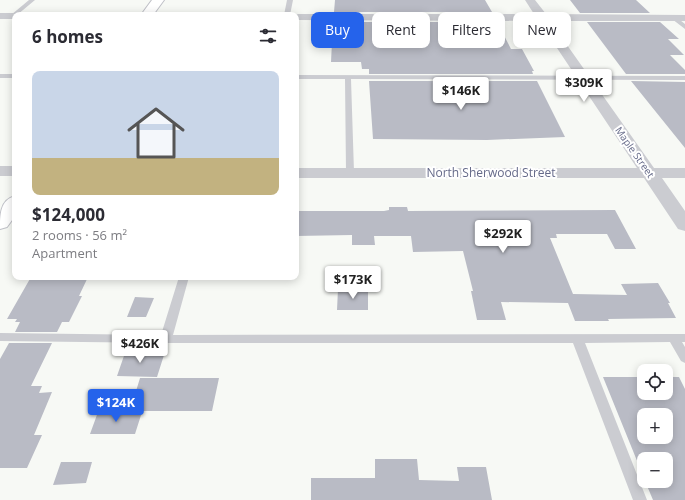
<!DOCTYPE html>
<html lang="en">
<head>
<meta charset="utf-8">
<style>
	:root { --surface:#fff; --page:#f7f7f7; --text:#2b2b33; --muted:#7c7c81; --accent:#2563eb }
	body { margin:0; font-family:"Open Sans",sans-serif; background:var(--page); color:var(--text); height:100vh; display:flex; flex-direction:column; font-size:15px; white-space:nowrap }
	* { box-sizing:border-box; margin:0 }
	p { font-size:13px; color:var(--muted) }
	.icon { flex:none; width:22px; height:22px; fill:none; stroke:currentColor; stroke-width:2; stroke-linecap:round; stroke-linejoin:round }
	.map { position:relative; flex:1; overflow:hidden }
	.drawer { position:absolute; left:12px; top:12px; width:287px; height:268px; display:flex; flex-direction:column; background:var(--surface); border-radius:8px; box-shadow:0 2px 10px #0003 }
	.drawer>* { flex:none }
	.hud { position:absolute; left:311px; top:12px; width:314px; height:36px; display:flex; gap:8px }
	.tools { position:absolute; left:637px; top:364px; display:grid; gap:8px }
	.tools a { display:grid; place-items:center; width:36px; height:36px; border-radius:8px; background:var(--surface); box-shadow:0 2px 10px #0003; font-size:20px }
	.price { position:absolute; translate:-50% -34px; padding:0 9px; border-radius:4px; background:#fff; color:#222; font-size:13px; line-height:26px; filter:drop-shadow(0 1px 2px #0008) }
	.price::after { content:''; position:absolute; left:50%; top:24px; width:12px; height:9px; margin-left:-6px; background:inherit; clip-path:polygon(0 0,100% 0,50% 100%) }
	.price.current { background:var(--accent); color:#fff }
	ul { padding:0; list-style:none }
	li { display:grid; align-content:center; gap:8px; height:212px; padding:0 20px }
	li span { display:grid; place-items:center; height:124px; border-radius:8px; color:#555 }
	li>.icon { margin-inline-start:auto }
	span .icon { width:72px; height:72px; fill:#fffc; stroke-width:1 }
	li b { font-size:17px }
	h2 { display:flex; justify-content:space-between; align-items:center; height:48px; padding:0 20px; font-size:17px }
	.chip { padding:0 14px; border-radius:8px; background:var(--surface); box-shadow:0 2px 10px #0003; font-size:14px; line-height:36px }
	.chip.current { background:var(--accent); color:#fff }
	.map>svg:first-child { display:block }
	.building { fill:#b9bbc5; fill-rule:evenodd }
	.lines { fill:none; stroke-linecap:round; stroke-linejoin:round }
	.secondary-casing { stroke:#bfc0c7; stroke-width:2 }
	.lane { fill:#cbccd1; fill-rule:evenodd }
	.street { fill:#cbccd1; fill-rule:evenodd }
	.secondary { fill:#fff; fill-rule:evenodd }
	.labels { text-anchor:middle; stroke-width:4; stroke-linejoin:round; paint-order:stroke }
	.far-street-label { font-size:10px; fill:#656a89; stroke:#fff }
	.street-label { font-size:12px; fill:#656a89; stroke:#fff }
</style>
</head>
<body>
<div class="map">
<svg width="685" height="500" viewBox="0 0 685 500">
	<rect width="100%" height="100%" fill="#f7f9f5"/>
	<!-- building -->
	<path class="building" d="M335,0h150l7,12h-158z
		M570,0h66l14,13h-70z
		M333,22h164l14,27h11l12,22h-2l1,3h-164v-5h-7l-1,-7h-30z
		M587,22h73l19,17h-11l16,16h-14l15,15v4h-59z
		M369,81h168l28,56 -78,3 -114,-1z
		M631,81l54,1v66l-25,-31z
		M389,207h18l1,4 207,-1 21,39h-21l-8,-15h-51l1,4h-7l23,56 54,1 -6,-11 37,-1 12,20h-2l8,15 -68,1 1,2h-34l-7,-18 -67,-1 5,18h-29l-6,-29h2l-10,-40 -50,1 -2,-16h-37l1,9h-23v-10l-56,1v-25h88l5,-1z
		M31,277h57l-9,19h3l-13,26h-7l-5,10h-42l5,-10h-5l2,-3h-10z
		M338,289h30v21h-31z
		M135,297l19,1 -8,19h-19z
		M9,343h43l-21,43h11l-3,7 13,-1 -18,43h8l-15,33h-27v-109z
		M126,350h27l-1,5h12l-7,22 -40,-1z
		M603,377h41v16h22v-16h13l6,12v111h-32l-8,-19h21v-22h-22v19zM644,415h22v22h-22z
		M140,378h79l-7,33h-82z
		M98,412h44l-7,22h-45z
		M375,459h42l2,21 40,1 -2,-14h29l6,33h-181v-22h64z
		M61,462h31l-6,21 -33,2z"/>
	<g class="lines">
		<defs>
			<path id="secondary" d="M152,0h12l-11,15h-12z
				M15,196v20l-8,11 -7,2c0,-14 0,-29 15,-33z"/>
		</defs>
		<!-- secondary casing -->
		<use href="#secondary" class="secondary-casing"/>
		<!-- lane -->
		<path class="lane" d="M29,0h6l-18,15h-2v2h-4v-2z
			M287,0h6l-3,15h-6z
			M672,17h4l9,7v5l-13,-10z
			M0,74h15v4h-15z
			M296,75l389,1v4l-334,-1 3,93 -4,3 -4,-3 -1,-93h-49z
			M179,277h10l-16,58 512,-1v8h-3l3,5v16l-4,-2 -11,-19 -85,1 62,157h-14l-60,-157h-407l-166,-2v-8l161,2z"/>
		<!-- street -->
		<path class="street" d="M525,0h10l11,14 139,1v6h-135l104,147h31v10h-23l23,33v20l-7,-2 -34,-51h-348v-10h341l-98,-147 -243,-1v-5h-4l4,-1h238z
			M0,13h15l5,2h-5v4h-15z
			M0,166h15v10h-15z"/>
		<!-- secondary -->
		<use href="#secondary" class="secondary"/>
	</g>
	<g class="labels">
		<!-- far-street labels -->
		<g class="far-street-label">
			<text transform="translate(635 152) rotate(55)" y="4">Maple Street</text>
		</g>
		<!-- street labels -->
		<g class="street-label">
			<text x="491" y="177">North Sherwood Street</text>
		</g>
	</g>
</svg>
<div class="tools">
<a><svg class="icon" aria-label="locate" viewBox="0 0 24 24"><circle cx="12" cy="12" r="6"/><path d="M12 2v4M12 18v4M2 12h4M18 12h4"/></svg></a>
<a>+</a>
<a>−</a>
</div>
<b class="price" style="left:584px;top:103px">$309K</b>
<b class="price" style="left:461px;top:111px">$146K</b>
<b class="price" style="left:503px;top:254px">$292K</b>
<b class="price" style="left:353px;top:300px">$173K</b>
<b class="price" style="left:140px;top:364px">$426K</b>
<b class="price current" style="left:116px;top:423px">$124K</b>
<div class="hud">
<a class="chip current">Buy</a>
<a class="chip">Rent</a>
<a class="chip">Filters</a>
<a class="chip">New</a>
</div>
<section class="drawer">
<h2>6 homes<svg class="icon" aria-label="filters" viewBox="0 0 24 24"><path d="M4 7h16M4 17h16"/><circle cx="9" cy="7" r="2"/><circle cx="15" cy="17" r="2"/></svg></h2>
<ul>
<li><span style="background:linear-gradient(#c9d6e8 70%,#c2b280 0)"><svg class="icon" aria-label="home" viewBox="0 0 24 24"><path d="M3 11l9-7 9 7M6 9v11h12V9"/></svg></span><div><b>$124,000</b><p>2 rooms · 56 m²</p><p>Apartment</p></div></li>
</ul>
</section>
</div>
</body>
</html>
